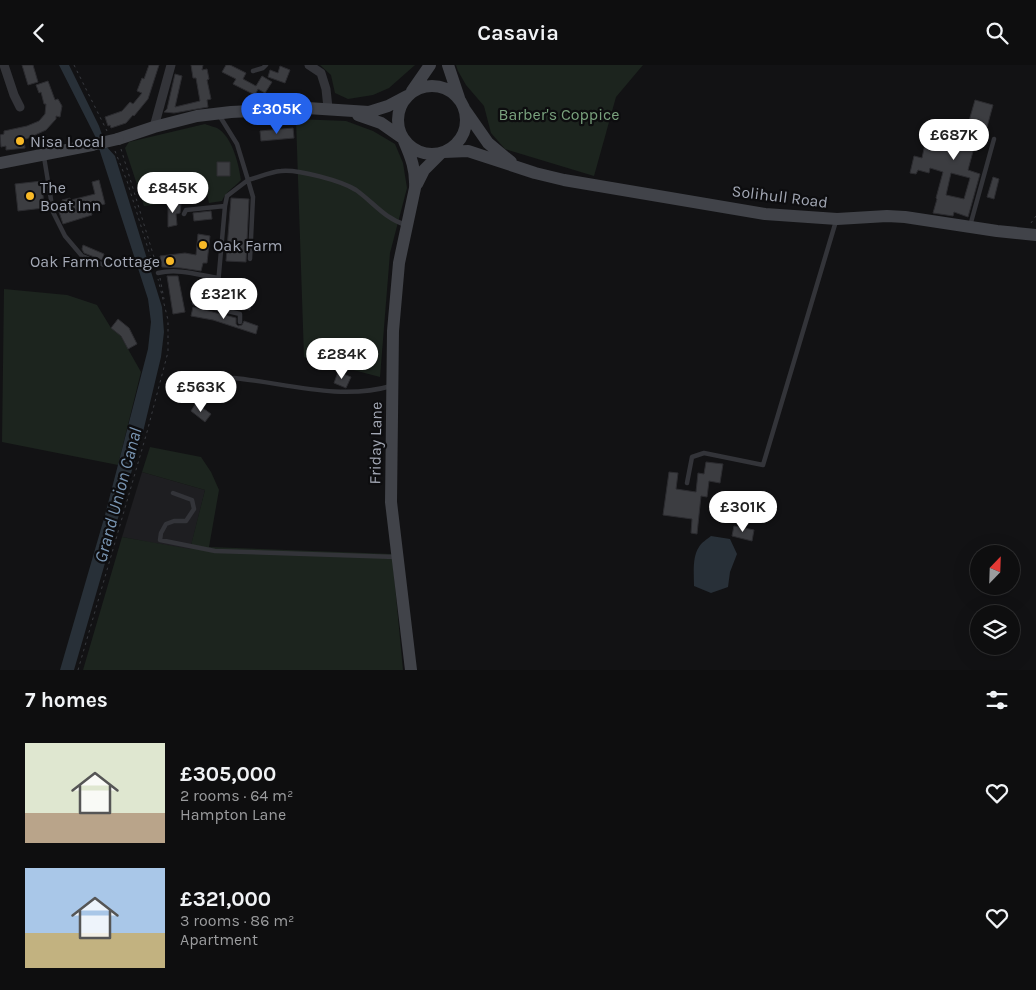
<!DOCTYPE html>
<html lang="en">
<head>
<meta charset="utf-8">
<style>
	:root { --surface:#0e0e0f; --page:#1c1c1d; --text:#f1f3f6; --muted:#9b9c9e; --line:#2e2e2f; --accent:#2563eb }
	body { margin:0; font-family:Karla,sans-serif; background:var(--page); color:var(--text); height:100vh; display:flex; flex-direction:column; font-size:19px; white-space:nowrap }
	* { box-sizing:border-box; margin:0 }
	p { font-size:16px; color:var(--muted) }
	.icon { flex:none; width:28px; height:28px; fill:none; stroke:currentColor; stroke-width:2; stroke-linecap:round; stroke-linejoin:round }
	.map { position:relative; height:605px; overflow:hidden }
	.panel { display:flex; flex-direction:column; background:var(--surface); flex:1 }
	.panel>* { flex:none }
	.needle { width:32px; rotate:23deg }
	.fabs { position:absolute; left:970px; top:480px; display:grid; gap:10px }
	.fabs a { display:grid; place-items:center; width:50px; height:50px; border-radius:50%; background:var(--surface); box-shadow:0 5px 20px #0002,0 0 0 1px var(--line); font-size:25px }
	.price { position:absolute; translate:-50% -42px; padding:0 11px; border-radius:18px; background:#fff; color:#222; font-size:16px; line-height:32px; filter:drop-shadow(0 1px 2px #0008) }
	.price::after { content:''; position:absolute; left:50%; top:30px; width:15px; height:11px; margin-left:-8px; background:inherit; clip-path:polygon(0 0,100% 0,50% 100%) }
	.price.current { background:var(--accent); color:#fff }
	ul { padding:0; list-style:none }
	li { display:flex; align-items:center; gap:15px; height:125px; padding:0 25px }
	li span { display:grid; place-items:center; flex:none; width:140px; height:100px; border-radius:0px; color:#555 }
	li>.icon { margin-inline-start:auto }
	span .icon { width:60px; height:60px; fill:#fffc; stroke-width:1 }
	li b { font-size:21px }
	h2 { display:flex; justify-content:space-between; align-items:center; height:60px; padding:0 25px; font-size:21px }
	header { display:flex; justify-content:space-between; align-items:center; height:65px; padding:0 25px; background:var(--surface); font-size:22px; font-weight:600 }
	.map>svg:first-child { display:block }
	.built { fill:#1e1e21 }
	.green { fill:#1c241e }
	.water { fill:#283038 }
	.building { fill:#3c3d41; stroke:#2c2c30; fill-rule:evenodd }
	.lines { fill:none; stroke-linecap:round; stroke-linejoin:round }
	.path { stroke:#393b40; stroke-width:1; stroke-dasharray:2.5 4; stroke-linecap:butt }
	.lane { stroke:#333439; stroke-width:4.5 }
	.street { stroke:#333439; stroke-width:9 }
	.secondary { stroke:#414349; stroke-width:12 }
	.secondary-bridge { stroke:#414349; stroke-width:12 }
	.poi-dot { fill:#f8b927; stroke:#0d0d0f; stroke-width:2 }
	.labels { text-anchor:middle; stroke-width:4.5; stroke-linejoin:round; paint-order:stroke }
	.park-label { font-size:16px; fill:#79a17d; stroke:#0d0d0f }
	.poi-label { font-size:16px; fill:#a3a8b5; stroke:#0d0d0f; text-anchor:start }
	.street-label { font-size:16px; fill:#a3a8b5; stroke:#0d0d0f }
	.water-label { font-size:18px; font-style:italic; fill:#7995b2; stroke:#0d0d0f }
</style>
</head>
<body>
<header><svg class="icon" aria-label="back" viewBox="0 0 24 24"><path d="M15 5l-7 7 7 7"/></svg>Casavia<svg class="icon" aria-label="search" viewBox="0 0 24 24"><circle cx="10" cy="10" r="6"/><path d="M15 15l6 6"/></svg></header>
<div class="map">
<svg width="1036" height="605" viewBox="0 0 1036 605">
	<rect width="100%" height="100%" fill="#121214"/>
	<!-- built -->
	<path class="built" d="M142,407l63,18 -15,60 -68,-13z"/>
	<!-- green -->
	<path class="green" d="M320,0h95l-26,23 -16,7 -25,4 -13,-6 -4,-18z
		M456,0h187l-27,32 -22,79 -89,-27 -14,-16 -7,-27 -18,-21 -8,-14z
		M296,54l50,2 27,10 22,13 8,19 4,25 -17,65 -10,124 -76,-20z
		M205,59c4,2 12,3 15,6 13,10 19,35 21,50 -7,8 -15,11 -19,21l-13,2 -2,-9 -45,5 -1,5 -17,2 -19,-58 4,-6z
		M4,224l63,6 30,10 14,23 9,7 21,37 -23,93 -116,-23z
		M150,382l51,10 10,15 8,18 -10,57 183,7 11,116h-320l39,-133 68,12 15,-59 -63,-18z"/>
	<!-- water -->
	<path class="water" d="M59,0h10l30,61 7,20 9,10 47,151 2,25 -3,25 -18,75 -69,238h-14l45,-155 43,-166 3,-27 -3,-23 -53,-163z
		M711,471l19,3 7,15 -7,18 -2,15 -17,6 -17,-7c0,-12 -2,-29 5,-39 2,-4 8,-8 12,-11z"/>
	<!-- building -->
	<path class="building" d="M22,0h11l5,17 -10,3z
		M149,0h10l-11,34 -14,17 -1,-1 -7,8 -15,5 -1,-3 -2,1 -3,-9 17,-6 8,-9 3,2 9,-11 -5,-2 5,-13 2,1z
		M191,0h12l-1,5 5,-1 2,10 -2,1 4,19 -4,1 1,7 -34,6 -10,-1 3,-3 8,-35 7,2 -7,31 25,-6 -4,-23h-3z
		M226,0h4l16,8 -3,6 13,7 6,-10 10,6 -7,11 -7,-4 -3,6 -22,-11 3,-5 -14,-7z
		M280,1l10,4 -5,13 -17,-6 2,-7 8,3z
		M48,16l7,19 3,-1 4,7 -2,11 -4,-1v3l-10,11 -22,10 1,8 -19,2v-4l-5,1 -1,-12 4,-1v-3l23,-5 12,-5 6,-7 1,-10h-2l-3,-12 -2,1 -3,-8z
		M975,35l18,5 -6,22 -7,-2 -12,45 12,4 -12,43 -14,-5 -1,4 -20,-3 4,-14 -1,-1 7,-26 -13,-4 -1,5 -11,-3 -2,4 -6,-1 4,-17 8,2 8,-37 37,7zM951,108l19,5 -6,21 -18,-4z
		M293,63l1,10 -33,3 -1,-10z
		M217,97h13v14h-13z
		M993,112l6,2 -5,20 -7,-2z
		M99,115l6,24 -15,3 2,8 -29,9 -4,-12 6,-2 -3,-10 8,-2 1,2 24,-6 -3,-12z
		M42,116l2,27 -26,3 -3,-27z
		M231,133l18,1 -3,63 -20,-1z
		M181,139l-1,9 -4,1 1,11 -9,2v-22z
		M211,146l1,8 -18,2 -1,-8z
		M198,169l12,2 -3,27h-4l-2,8 -20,-3 -19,-1 -2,-11 25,-3 11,2z
		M83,180l21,9 -2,6 -18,-7 -2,-4z
		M167,211h11l7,36 -12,2z
		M223,224l29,2 -2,19 -28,-5z
		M193,242l43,11v6l2,2 4,-1 2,-4 14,5 -2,8 -43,-14 -22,-4z
		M118,254l11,9 8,16 -9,5 -7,-13 -10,-8z
		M338,307l13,5 -5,11 -12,-5z
		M196,338l15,11 -6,8 -14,-11z
		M706,397l17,2 -3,19 -11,-2 -2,16 -6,-1 -4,38 -6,-1 1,-14 -29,-4 6,-43 9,1 -2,16 20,3 2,-19 6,1z
		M716,440l24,5 -1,8 -25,-5z
		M734,461l20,4 -2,11 -20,-5z"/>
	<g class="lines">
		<!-- path -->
		<path class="path" d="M74,0l33,66
			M121,84l36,118
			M115,86l12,30 27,87
			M1031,158l5,-7
			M160,213l4,21
			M78,605l69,-238 21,-80v-32l-10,-41"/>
		<!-- lane -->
		<path class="lane" d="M253,6l10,-3 3,-3
			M44,92l9,55 12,24 17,20 22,9
			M184,149l2,-4 39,-4
			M970,161l24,-87
			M250,194l3,-62 -5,-17c11,-3 22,-8 33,-9 17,-2 61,10 75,19 17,12 29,29 50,35
			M158,208c20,-5 41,2 60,5
			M194,238l46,11v8
			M216,242l9,-101 2,-10 21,-16 -11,-36 -18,-29
			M210,334l24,-21c51,5 106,23 157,8
			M687,418l5,-26 12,-4 59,12 73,-244
			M173,428l19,7 2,9 -8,12h-12l-8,3 -5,9 -1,7 55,11 181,6"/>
		<!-- street -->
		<path class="street" d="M4,0l10,30 6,12
			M309,0l12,8 5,16 2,19
			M154,62l17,-62"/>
		<!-- secondary -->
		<path class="secondary" d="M448,0l11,33
			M398 55a34 34 0 1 1 68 0a34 34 0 1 1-68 0Z
			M412,26l18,-26
			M465,45l23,33 23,19
			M358,50l23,8 20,14
			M118,74l36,-12 43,-11 34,-4 76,-4 62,4 19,-6 19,-10
			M404,76c7,16 12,29 11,47l-16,75 -6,68 -2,171 20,168
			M444,87l24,-1 67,22 29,7 201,34 72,5 50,-3 18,1 92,14 39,4
			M0,98l92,-18
			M417,119l7,-14 17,-17"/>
		<!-- secondary-bridge -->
		<path class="secondary-bridge" d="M92,80l26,-6"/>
	</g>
	<!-- markers -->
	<g class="poi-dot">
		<circle cx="20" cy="76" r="5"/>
		<circle cx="30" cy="131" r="5"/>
		<circle cx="203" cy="180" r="5"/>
		<circle cx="170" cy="196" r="5"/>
	</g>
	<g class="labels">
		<!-- park labels -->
		<g class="park-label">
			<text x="559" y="55">Barber's Coppice</text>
		</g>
		<!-- poi labels -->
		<g class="poi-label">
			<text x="30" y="82">Nisa Local</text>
			<text x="40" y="128">The<tspan x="40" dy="18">Boat Inn</tspan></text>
			<text x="213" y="186">Oak Farm</text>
			<text x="160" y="202" text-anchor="end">Oak Farm Cottage</text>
		</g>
		<!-- street labels -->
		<g class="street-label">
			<text transform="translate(780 131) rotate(7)" y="6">Solihull Road</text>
			<text transform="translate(375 378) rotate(-89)" y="6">Friday Lane</text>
		</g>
		<!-- water labels -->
		<g class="water-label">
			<text transform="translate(118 430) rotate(-75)" y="6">Grand Union Canal</text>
		</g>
	</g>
</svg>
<div class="fabs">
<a><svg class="needle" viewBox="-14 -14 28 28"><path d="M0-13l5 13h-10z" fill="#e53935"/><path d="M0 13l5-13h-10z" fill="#9b9c9e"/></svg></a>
<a><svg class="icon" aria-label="layers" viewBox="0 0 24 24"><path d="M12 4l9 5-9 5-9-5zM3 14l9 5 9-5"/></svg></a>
</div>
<b class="price current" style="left:277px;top:70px">£305K</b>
<b class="price" style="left:954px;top:96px">£687K</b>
<b class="price" style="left:173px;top:149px">£845K</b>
<b class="price" style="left:224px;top:255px">£321K</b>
<b class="price" style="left:342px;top:315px">£284K</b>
<b class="price" style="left:201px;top:348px">£563K</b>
<b class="price" style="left:743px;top:468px">£301K</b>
</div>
<section class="panel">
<h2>7 homes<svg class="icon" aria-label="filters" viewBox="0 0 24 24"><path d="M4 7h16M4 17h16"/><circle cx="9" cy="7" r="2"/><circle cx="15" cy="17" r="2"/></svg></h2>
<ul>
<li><span style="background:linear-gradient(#dfe7d0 70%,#b9a48a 0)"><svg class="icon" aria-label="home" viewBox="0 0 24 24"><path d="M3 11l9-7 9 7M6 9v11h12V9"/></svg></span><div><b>£305,000</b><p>2 rooms · 64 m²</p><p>Hampton Lane</p></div><svg class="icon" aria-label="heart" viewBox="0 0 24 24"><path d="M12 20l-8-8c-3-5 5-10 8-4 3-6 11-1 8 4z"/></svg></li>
<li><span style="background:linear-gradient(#a9c7e8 65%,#c2b280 0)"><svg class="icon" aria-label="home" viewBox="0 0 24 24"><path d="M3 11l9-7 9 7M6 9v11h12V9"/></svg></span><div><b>£321,000</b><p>3 rooms · 86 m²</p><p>Apartment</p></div><svg class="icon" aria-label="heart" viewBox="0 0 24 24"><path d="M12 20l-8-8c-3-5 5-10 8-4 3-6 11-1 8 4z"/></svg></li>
</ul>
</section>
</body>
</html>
